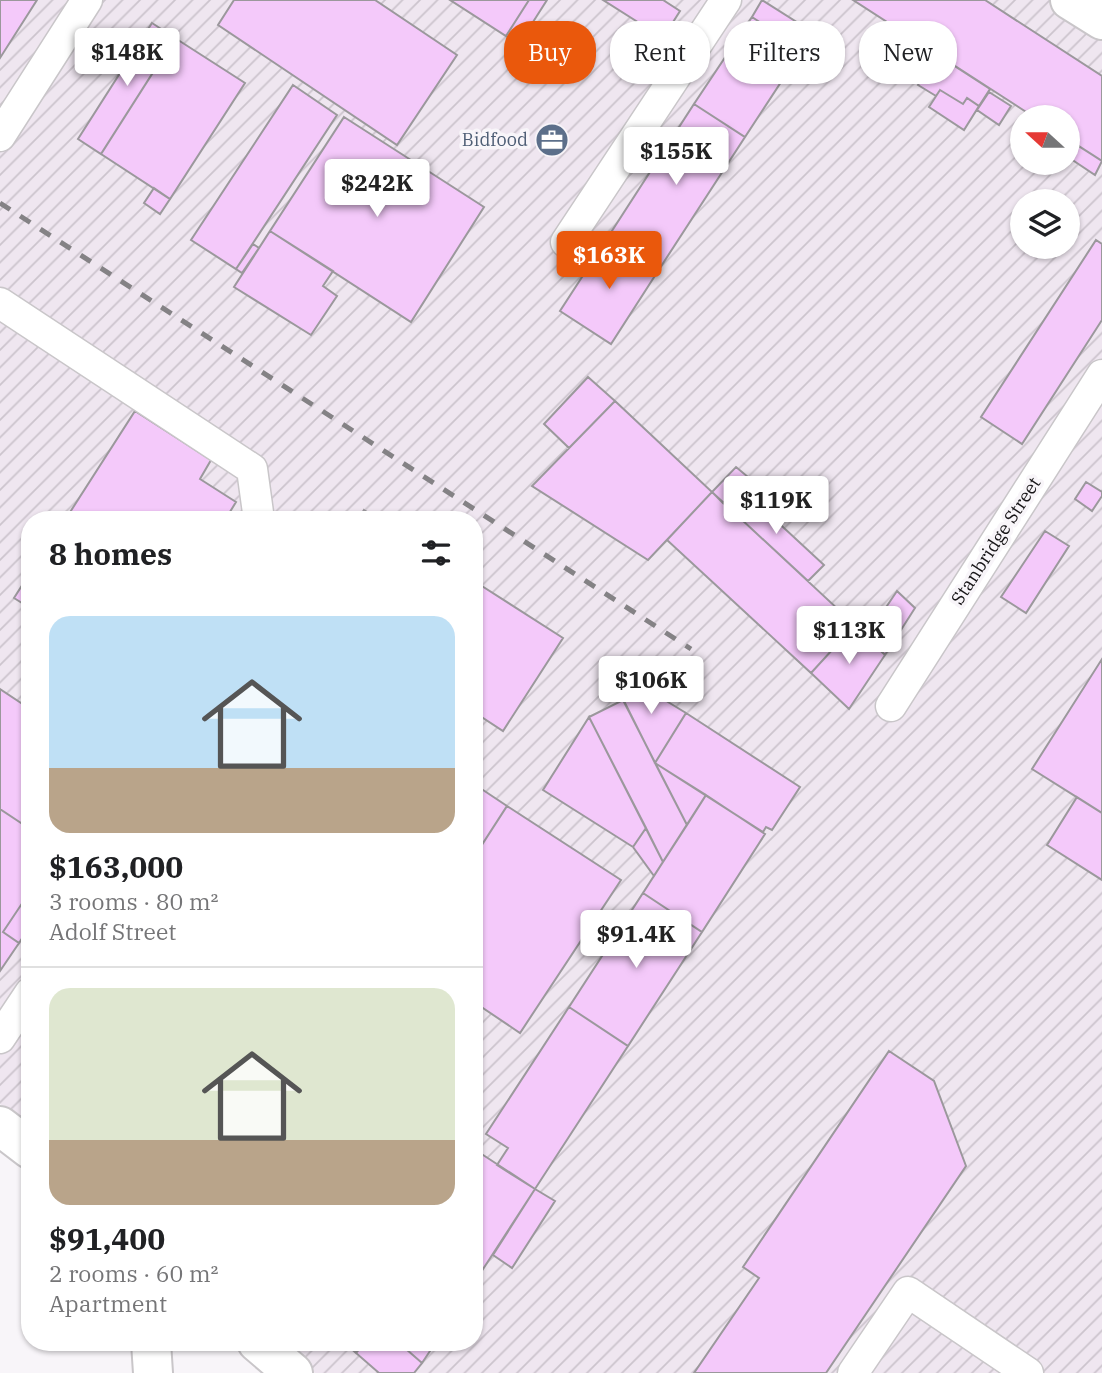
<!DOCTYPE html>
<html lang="en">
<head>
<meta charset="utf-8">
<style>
	:root { --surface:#fff; --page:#f2f2f2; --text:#202124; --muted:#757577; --line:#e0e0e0; --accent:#ea580c }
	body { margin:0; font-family:"IBM Plex Serif",serif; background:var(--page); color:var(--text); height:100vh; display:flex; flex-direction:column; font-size:26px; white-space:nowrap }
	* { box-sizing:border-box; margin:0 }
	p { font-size:23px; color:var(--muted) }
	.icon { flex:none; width:38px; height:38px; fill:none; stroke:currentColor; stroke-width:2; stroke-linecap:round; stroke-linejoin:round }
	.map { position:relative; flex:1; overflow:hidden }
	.sheet { position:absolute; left:21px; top:511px; width:462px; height:840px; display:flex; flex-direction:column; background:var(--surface); border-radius:28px; box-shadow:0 2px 5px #0004 }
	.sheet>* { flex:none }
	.top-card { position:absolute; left:504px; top:21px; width:492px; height:63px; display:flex; gap:14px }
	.needle { width:46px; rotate:291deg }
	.controls { position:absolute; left:1010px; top:105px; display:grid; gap:14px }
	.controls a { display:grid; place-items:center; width:70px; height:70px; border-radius:50%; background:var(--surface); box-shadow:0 2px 5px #0004; font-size:35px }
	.price { position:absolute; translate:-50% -60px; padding:0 16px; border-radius:7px; background:#fff; color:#222; font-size:23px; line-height:46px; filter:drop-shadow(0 2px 4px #0008) }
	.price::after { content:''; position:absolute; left:50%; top:42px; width:21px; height:16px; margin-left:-10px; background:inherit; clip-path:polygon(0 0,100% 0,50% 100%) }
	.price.active { background:var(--accent); color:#fff }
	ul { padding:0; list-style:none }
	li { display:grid; align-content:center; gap:14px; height:371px; padding:0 28px }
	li+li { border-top:2px solid var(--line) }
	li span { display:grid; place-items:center; height:217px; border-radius:21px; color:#555 }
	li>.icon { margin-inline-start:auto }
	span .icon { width:126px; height:126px; fill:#fffc; stroke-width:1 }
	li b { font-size:30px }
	h2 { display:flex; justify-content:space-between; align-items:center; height:84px; padding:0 28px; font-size:30px }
	.chip { padding:0 24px; border-radius:28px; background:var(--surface); box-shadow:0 2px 5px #0004; font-size:24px; line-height:63px }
	.chip.active { background:var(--accent); color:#fff }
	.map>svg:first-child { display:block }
	.industrial { fill:url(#industrial-furrows); fill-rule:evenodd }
	.building { fill:#f4c9fa; stroke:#9b989c; stroke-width:2 }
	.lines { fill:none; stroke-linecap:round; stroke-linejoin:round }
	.minor-casing { stroke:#c9c6c9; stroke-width:33 }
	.major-casing { stroke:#c9c6c9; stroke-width:42 }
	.minor { stroke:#fff; stroke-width:30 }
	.major { stroke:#fff; stroke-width:38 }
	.rail { stroke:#848285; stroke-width:5; stroke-dasharray:12 12; stroke-linecap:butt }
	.labels { text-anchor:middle; stroke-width:7; stroke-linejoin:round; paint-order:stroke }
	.service-label { font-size:18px; fill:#4e5e75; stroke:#f8f5f9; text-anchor:end }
	.street-label { font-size:18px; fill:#171517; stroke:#f8f5f9 }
</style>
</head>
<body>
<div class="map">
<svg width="1102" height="1373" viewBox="0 0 1102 1373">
	<defs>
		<pattern id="industrial-furrows" width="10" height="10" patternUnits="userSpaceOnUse" patternTransform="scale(1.75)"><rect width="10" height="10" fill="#efe6f0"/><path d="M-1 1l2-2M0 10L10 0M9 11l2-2" fill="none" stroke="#ccc4cd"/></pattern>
	</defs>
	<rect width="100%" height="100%" fill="#f8f5f9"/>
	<!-- industrial -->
	<path class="industrial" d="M0,0h1102v1373h-787l-36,-31h195v-822h-444v609l-30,-25zM1022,117h46v46h-46zM1022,201h46v46h-46z"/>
	<!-- building -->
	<path class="building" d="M0,0h37l-37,58z
		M234,0h141l82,55 -60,90 -179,-120z
		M450,0h79l-23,36z
		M529,0h18l-28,44 -13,-8z
		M603,0h60l17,11 -38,60 -19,-12 21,-33z
		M762,0l52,33 -12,17 -50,-33z
		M853,0h132l117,76v85l-34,-22v-22h-34z
		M752,17l50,33 -57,87 -51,-33z
		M152,23l23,15 -74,116 -23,-15z
		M905,34l85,55 -11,17 -12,-8 -4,6 -23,-14 -4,6 -18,-11 5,-8 -32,-20z
		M175,38l70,45 -75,116 -69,-45z
		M293,85l44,30 -101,154 -45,-29z
		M940,90l23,14 4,-6 12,8 -15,24 -35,-23z
		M989,92l22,14 -12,19 -22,-15z
		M694,104l51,33 -87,134 -50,-34z
		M344,117l140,90 -73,115 -141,-91z
		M1072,142l30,19 -7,14 -27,-18v-9z
		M154,188l16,11 -10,15 -16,-11z
		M270,231l63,40 -10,15 14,10 -26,39 -77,-48z
		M608,237l50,34 -47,73 -51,-33z
		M1096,240l6,4v76l-80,124 -41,-27z
		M253,244l6,4 -17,25 -6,-4z
		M588,377l27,24 -46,47 -25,-24z
		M615,401l97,91 -64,68 -116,-74z
		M135,411l76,49 -11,19 36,23 -11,18h-160z
		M736,467l12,10 -25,26 -11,-11z
		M1086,482l16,10v4l-10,15 -17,-12z
		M743,490l81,75 -16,16 -81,-75z
		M712,492l143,133 -44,48 -144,-133z
		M364,510l16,10h-22z
		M1045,531l24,15 -43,67 -25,-16z
		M30,573v35l-16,-10z
		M474,581l89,57 -60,93 -29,-19z
		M897,591l18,17 -30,47 -19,-18z
		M855,625l30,30 -36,54 -38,-36z
		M1102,659v154l-70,-44z
		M627,677l59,36 -31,50 -36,-72z
		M0,689l30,20v120l-30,-20z
		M623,700l64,125 -24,37 -74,-145z
		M686,713l114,74 -28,43 -6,-3 -3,5 -108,-69z
		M589,717l57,111 -13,19 -90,-57z
		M655,763l51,32 -19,30z
		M474,784l33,22 -33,51z
		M706,795l59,39 -63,98 -59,-39z
		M1077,797l25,16v67l-55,-35z
		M507,806l114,74 -101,153 -46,-31v-145z
		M0,809l30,20v73l-5,-3 -22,33 16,11 -19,28z
		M646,828l17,34 -9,14 -21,-29z
		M643,893l59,39 -74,114 -59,-39z
		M25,899l5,3v24l-11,17 -16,-11z
		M569,1007l59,39 -93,143 -38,-24 11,-17 -22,-14z
		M889,1051l45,30 32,85 -140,207h-132l65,-95 -16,-11z
		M477,1151l58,38 -61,94v-128z
		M535,1189l20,12 -43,67 -19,-13z
		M344,1342h21l-9,11z
		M365,1342h33l24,21 -8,10h-35l-23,-20z
		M398,1342h38l-14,21z"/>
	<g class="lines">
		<defs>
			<path id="minor" d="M0,136l87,-136
				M566,242l160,-242
				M0,303l252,166 7,51
				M891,706l211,-331
				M0,1038l30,-45
				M853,1373l55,-81 120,81"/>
			<path id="major" d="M1070,0l32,20
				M0,1126l30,23
				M151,1342l2,31
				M257,1342l36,31"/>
		</defs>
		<!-- minor casing -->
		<use href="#minor" class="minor-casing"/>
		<!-- major casing -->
		<use href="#major" class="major-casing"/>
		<!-- minor -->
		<use href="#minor" class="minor"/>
		<!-- major -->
		<use href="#major" class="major"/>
		<!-- rail -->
		<path class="rail" d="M0,203l691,446"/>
	</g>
	<!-- icons -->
	<defs>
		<symbol id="office-disc" viewBox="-11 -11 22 22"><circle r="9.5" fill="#5c6f8a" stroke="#f8f5f9"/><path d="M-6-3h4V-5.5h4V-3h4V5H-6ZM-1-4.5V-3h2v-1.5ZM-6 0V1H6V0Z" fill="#fff"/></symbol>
	</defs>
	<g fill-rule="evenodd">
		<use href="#office-disc" x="533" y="121" width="38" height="38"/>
	</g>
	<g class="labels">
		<!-- service labels -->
		<g class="service-label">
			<text x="528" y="146">Bidfood</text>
		</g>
		<!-- street labels -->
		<g class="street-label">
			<text transform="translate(996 541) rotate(-57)" y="6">Stanbridge Street</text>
		</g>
	</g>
</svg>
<div class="controls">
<a><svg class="needle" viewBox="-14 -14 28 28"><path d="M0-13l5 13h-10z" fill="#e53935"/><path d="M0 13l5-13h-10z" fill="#757577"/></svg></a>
<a><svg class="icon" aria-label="layers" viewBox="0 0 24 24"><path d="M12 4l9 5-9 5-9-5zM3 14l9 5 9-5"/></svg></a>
</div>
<b class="price" style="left:127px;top:88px">$148K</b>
<b class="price" style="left:676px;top:187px">$155K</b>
<b class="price" style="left:377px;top:219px">$242K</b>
<b class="price active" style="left:609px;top:291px">$163K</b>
<b class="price" style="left:776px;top:536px">$119K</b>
<b class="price" style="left:849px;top:666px">$113K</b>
<b class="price" style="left:651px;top:716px">$106K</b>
<b class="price" style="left:636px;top:970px">$91.4K</b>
<div class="top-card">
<a class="chip active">Buy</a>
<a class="chip">Rent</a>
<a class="chip">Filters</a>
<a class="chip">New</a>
</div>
<section class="sheet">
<h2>8 homes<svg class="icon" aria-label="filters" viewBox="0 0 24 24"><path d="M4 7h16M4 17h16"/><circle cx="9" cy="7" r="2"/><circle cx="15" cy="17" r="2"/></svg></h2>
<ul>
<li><span style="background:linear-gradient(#bfe0f5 70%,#b9a48a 0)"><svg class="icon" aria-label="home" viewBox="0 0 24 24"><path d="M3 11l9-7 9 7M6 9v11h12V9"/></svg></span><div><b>$163,000</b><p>3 rooms · 80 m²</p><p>Adolf Street</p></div></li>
<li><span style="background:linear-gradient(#dfe7d0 70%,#b9a48a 0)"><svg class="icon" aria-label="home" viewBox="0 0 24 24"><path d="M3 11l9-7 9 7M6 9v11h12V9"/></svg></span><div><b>$91,400</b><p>2 rooms · 60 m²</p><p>Apartment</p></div></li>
</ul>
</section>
</div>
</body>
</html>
